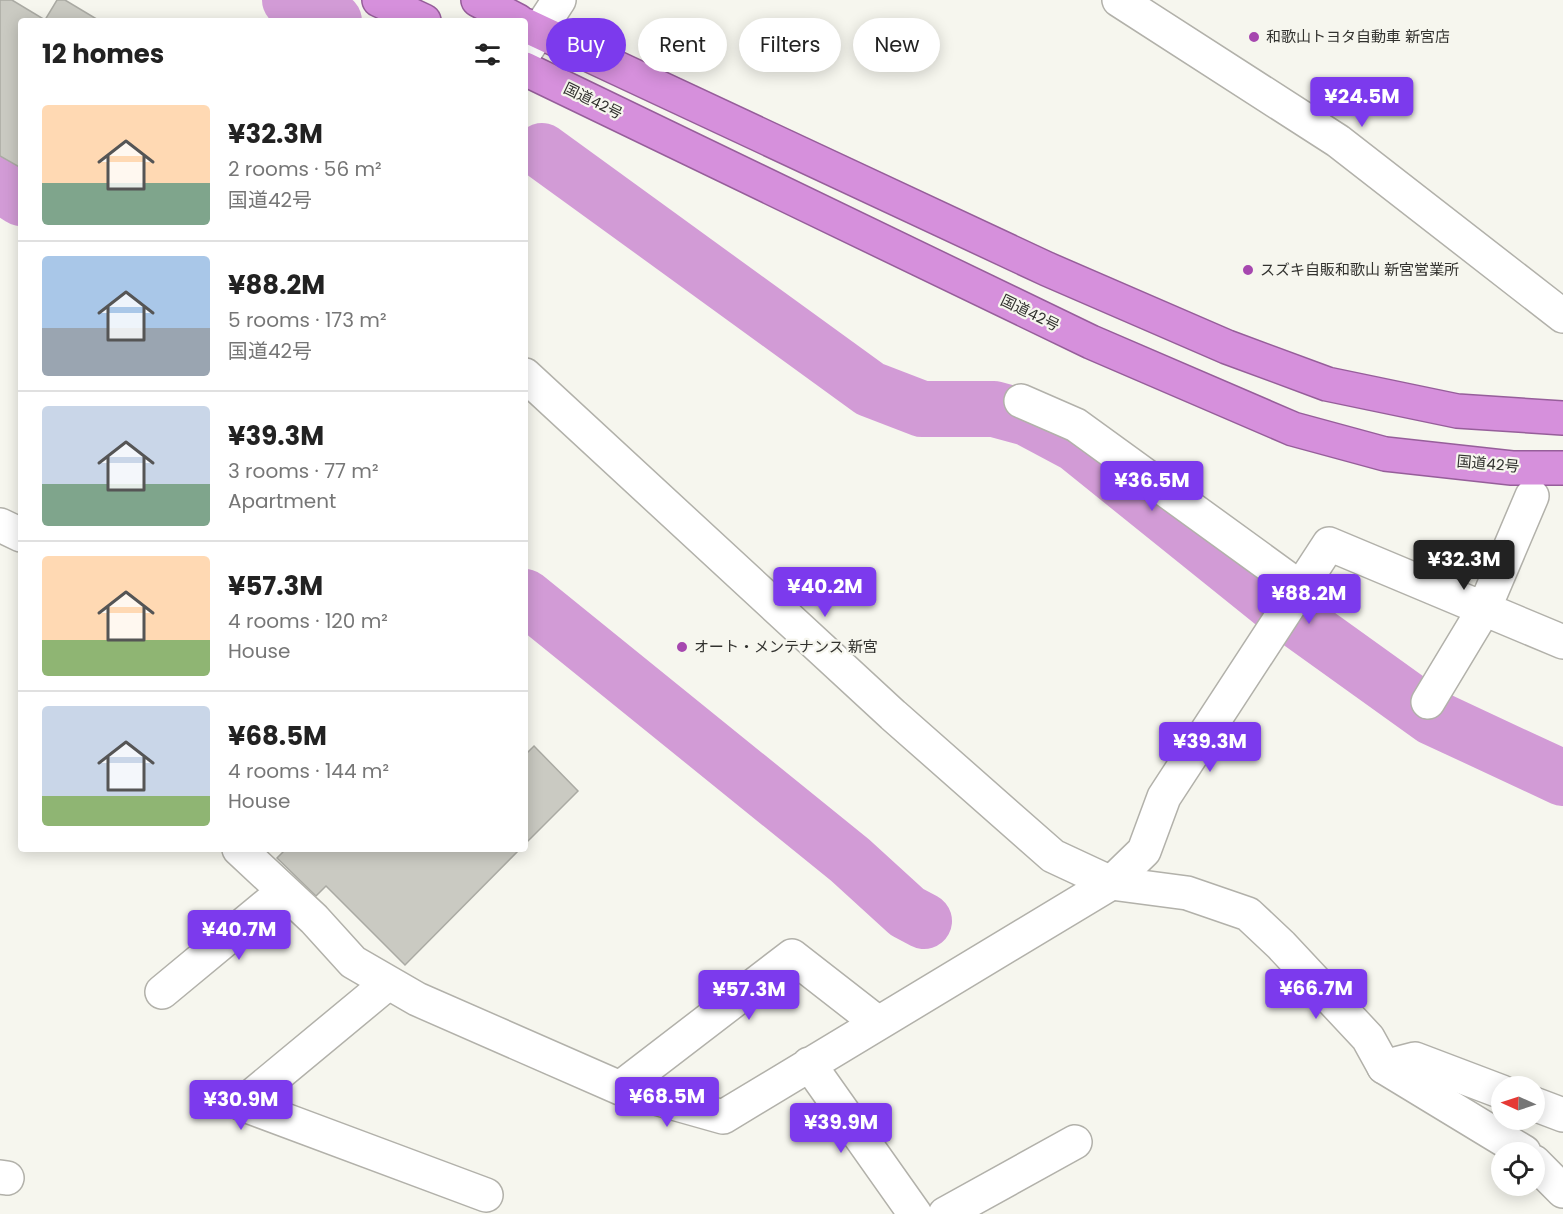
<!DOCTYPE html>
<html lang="en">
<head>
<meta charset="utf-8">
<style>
	:root { --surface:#fff; --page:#f2f2f2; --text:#222; --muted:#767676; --line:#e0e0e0; --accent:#7c3aed }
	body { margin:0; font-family:Poppins,"Noto Sans JP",sans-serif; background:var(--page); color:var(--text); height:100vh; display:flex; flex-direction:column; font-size:22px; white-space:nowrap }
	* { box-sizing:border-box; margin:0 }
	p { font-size:20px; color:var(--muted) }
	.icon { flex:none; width:33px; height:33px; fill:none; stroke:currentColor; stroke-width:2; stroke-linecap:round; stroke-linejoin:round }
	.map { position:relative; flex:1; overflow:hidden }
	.drawer { position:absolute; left:18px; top:18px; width:510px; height:834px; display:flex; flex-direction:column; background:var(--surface); border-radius:6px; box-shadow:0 3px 15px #0003 }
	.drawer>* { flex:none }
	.banner { position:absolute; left:546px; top:18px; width:570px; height:54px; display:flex; gap:12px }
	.needle { width:39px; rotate:273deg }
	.controls { position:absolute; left:1491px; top:1076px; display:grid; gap:12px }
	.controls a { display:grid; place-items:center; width:54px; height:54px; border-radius:50%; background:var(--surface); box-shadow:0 3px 15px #0003; font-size:30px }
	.price { position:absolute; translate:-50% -51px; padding:0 14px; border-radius:6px; background:var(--accent); color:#fff; font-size:20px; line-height:39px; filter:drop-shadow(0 2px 3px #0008) }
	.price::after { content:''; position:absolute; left:50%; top:36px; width:18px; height:14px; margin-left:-9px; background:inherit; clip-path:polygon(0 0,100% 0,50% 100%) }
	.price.active { background:#222; color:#fff }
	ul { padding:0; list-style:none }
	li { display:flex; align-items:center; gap:18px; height:150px; padding:0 24px }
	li+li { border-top:2px solid var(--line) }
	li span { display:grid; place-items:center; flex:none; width:168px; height:120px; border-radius:6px; color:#555 }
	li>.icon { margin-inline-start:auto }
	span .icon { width:72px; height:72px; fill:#fffc; stroke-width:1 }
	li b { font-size:26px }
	h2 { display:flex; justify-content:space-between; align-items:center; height:72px; padding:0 24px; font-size:26px }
	.tag { padding:0 21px; border-radius:27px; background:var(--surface); box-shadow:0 3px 15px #0003; font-size:21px; line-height:54px }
	.tag.active { background:var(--accent); color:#fff }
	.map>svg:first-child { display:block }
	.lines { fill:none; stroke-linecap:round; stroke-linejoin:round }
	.river { stroke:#d29bd6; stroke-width:56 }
	.building { fill:#cacac2; stroke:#aaaaa3; stroke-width:1.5 }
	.minor-casing { stroke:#b2b1aa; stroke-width:36 }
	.tertiary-casing { stroke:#b2b1aa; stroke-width:36 }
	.trunk-casing { stroke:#965e9a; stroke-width:36 }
	.minor { stroke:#fff; stroke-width:33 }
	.tertiary { stroke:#fff; stroke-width:33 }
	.trunk { stroke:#d690dc; stroke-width:33 }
	.poi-dot { fill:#a647af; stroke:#f6f6ee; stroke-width:2 }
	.labels { text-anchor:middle; stroke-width:4.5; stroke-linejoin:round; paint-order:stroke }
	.poi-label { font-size:15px; fill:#32322f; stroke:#f6f6ee; text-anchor:start }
	.street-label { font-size:15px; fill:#32322f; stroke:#f6f6ee }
</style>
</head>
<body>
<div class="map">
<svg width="1563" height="1214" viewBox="0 0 1563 1214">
	<rect width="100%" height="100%" fill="#f6f6ee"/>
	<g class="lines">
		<!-- river -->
		<path class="river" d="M290,0l44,21
			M542,151l328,238 52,20h72l33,9 49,26 200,161 156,112 131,61
			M0,184l21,14
			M525,597l325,263 57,52 17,9"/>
	</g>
	<!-- building -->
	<path class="building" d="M0,0h12l33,20 12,-20h8l35,21h-79v147l-21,-12z
		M534,746l44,45 -53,53v-89z
		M286,849h234l-115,116 -79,-79 -10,10 -39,-38z"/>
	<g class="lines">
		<defs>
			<path id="minor" d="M525,52l34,-52
				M1021,401l55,24 226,164
				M0,525l21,10
				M1428,702l56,-93 48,-113
				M239,849l75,70 39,43 64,37 203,89 103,29 388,-234 33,-32 20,-54 165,-253 234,98
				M388,983l-146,121 244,91
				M162,992l122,-101
				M809,1064l106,150
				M1384,1067l31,-8 87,33
				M620,1088l172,-132 86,67
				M1534,1104l29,11
				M0,1177l7,1
				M945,1214l130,-72"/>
			<path id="tertiary" d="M1119,0l219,141 225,175
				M525,375l368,340 160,141 58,27 76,10 61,21 33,31 87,93 16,29 140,85
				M1534,1162l29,29"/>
			<path id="trunk" d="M379,0l45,21
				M478,0l40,21
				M525,25l522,244 180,78 100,37 130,27 106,7
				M525,69l566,273 202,87 92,25 127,14h51"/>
		</defs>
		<!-- minor casing -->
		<use href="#minor" class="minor-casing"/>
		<!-- tertiary casing -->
		<use href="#tertiary" class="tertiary-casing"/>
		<!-- trunk casing -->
		<use href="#trunk" class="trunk-casing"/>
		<!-- minor -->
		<use href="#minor" class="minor"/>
		<!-- tertiary -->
		<use href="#tertiary" class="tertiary"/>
		<!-- trunk -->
		<use href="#trunk" class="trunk"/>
	</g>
	<!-- markers -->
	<g class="poi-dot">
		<circle cx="1254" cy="37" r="6"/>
		<circle cx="1248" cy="270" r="6"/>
		<circle cx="682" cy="647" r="6"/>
	</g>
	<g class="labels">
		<!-- poi labels -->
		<g class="poi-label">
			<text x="1266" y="42">和歌山トヨタ自動車 新宮店</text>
			<text x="1260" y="275">スズキ自販和歌山 新宮営業所</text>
			<text x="694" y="652">オート・メンテナンス 新宮</text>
		</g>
		<!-- street labels -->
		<g class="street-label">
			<text transform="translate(593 101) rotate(26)" y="5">国道42号</text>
			<text transform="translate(1030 313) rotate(26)" y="5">国道42号</text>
			<text transform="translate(1488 464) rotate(5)" y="5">国道42号</text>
		</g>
	</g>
</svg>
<div class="controls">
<a><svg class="needle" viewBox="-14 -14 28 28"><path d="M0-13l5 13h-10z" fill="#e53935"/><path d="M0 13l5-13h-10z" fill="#767676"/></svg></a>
<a><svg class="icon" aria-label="locate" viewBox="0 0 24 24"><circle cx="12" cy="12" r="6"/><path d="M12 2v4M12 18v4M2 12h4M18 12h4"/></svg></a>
</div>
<b class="price" style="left:1362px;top:128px">¥24.5M</b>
<b class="price" style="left:1152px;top:512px">¥36.5M</b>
<b class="price active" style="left:1464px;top:591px">¥32.3M</b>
<b class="price" style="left:825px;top:618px">¥40.2M</b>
<b class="price" style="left:1309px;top:625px">¥88.2M</b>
<b class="price" style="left:1210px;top:773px">¥39.3M</b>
<b class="price" style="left:239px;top:961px">¥40.7M</b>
<b class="price" style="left:1316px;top:1020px">¥66.7M</b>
<b class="price" style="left:749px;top:1021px">¥57.3M</b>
<b class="price" style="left:667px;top:1128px">¥68.5M</b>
<b class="price" style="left:241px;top:1131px">¥30.9M</b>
<b class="price" style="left:841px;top:1154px">¥39.9M</b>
<div class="banner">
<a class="tag active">Buy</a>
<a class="tag">Rent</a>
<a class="tag">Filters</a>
<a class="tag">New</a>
</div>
<section class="drawer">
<h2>12 homes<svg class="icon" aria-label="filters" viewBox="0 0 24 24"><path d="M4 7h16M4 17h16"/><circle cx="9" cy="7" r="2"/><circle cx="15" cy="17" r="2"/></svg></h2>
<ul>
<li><span style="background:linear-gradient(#ffd9b3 65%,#7fa58c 0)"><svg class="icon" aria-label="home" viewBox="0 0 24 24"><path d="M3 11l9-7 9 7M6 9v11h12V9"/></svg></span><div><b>¥32.3M</b><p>2 rooms · 56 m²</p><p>国道42号</p></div></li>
<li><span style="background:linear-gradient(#a9c7e8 60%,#9aa5b1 0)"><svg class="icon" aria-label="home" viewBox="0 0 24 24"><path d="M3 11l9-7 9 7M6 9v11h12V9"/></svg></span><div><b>¥88.2M</b><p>5 rooms · 173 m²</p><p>国道42号</p></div></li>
<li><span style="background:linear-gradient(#c9d6e8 65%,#7fa58c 0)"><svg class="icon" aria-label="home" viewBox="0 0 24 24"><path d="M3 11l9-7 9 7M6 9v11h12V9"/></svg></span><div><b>¥39.3M</b><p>3 rooms · 77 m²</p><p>Apartment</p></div></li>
<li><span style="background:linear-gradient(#ffd9b3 70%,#8fb573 0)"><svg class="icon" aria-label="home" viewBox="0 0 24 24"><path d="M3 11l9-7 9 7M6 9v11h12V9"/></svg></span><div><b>¥57.3M</b><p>4 rooms · 120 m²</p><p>House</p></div></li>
<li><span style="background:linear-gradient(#c9d6e8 75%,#8fb573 0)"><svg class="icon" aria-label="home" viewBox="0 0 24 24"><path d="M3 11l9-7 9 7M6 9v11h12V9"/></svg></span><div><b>¥68.5M</b><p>4 rooms · 144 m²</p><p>House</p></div></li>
</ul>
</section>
</div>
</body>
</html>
